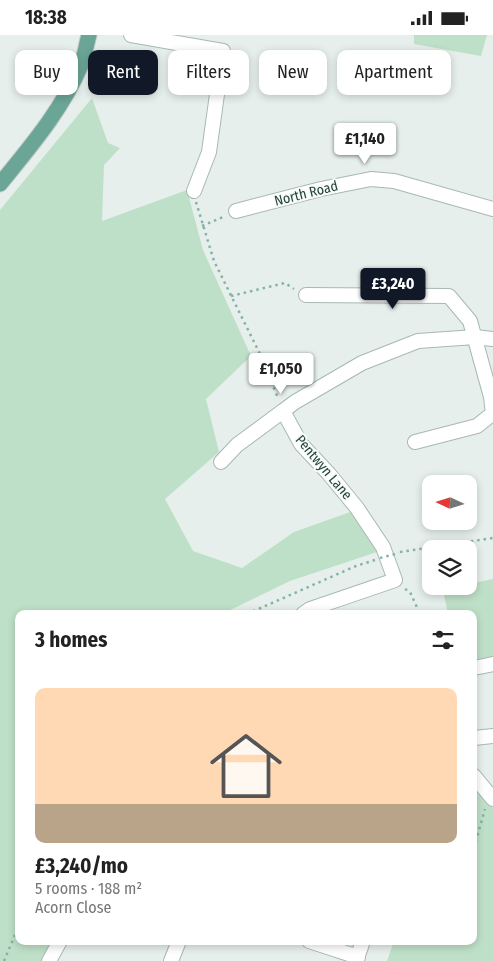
<!DOCTYPE html>
<html lang="en">
<head>
<meta charset="utf-8">
<style>
	:root { --surface:#fff; --page:#f6f6f6; --text:#222; --muted:#767676; --accent:#111827 }
	body { margin:0; font-family:"Fira Sans Condensed",sans-serif; background:var(--page); color:var(--text); height:100vh; display:flex; flex-direction:column; font-size:19px; white-space:nowrap }
	* { box-sizing:border-box; margin:0 }
	p { font-size:16px; color:var(--muted) }
	.icon { flex:none; width:28px; height:28px; fill:none; stroke:currentColor; stroke-width:2; stroke-linecap:round; stroke-linejoin:round }
	.map { position:relative; flex:1; overflow:hidden }
	.side { position:absolute; left:15px; top:575px; width:462px; height:335px; display:flex; flex-direction:column; background:var(--surface); border-radius:10px; box-shadow:0 2px 8px #0003 }
	.side>* { flex:none }
	.guide { position:absolute; left:15px; top:15px; width:464px; height:45px; display:flex; gap:10px }
	.needle { width:32px; rotate:274deg }
	.controls { position:absolute; left:422px; top:440px; display:grid; gap:10px }
	.controls a { display:grid; place-items:center; width:55px; height:55px; border-radius:10px; background:var(--surface); box-shadow:0 2px 8px #0003; font-size:25px }
	.price { position:absolute; translate:-50% -42px; padding:0 11px; border-radius:5px; background:#fff; color:#222; font-size:16px; line-height:32px; filter:drop-shadow(0 1px 2px #0008) }
	.price::after { content:''; position:absolute; left:50%; top:30px; width:15px; height:11px; margin-left:-8px; background:inherit; clip-path:polygon(0 0,100% 0,50% 100%) }
	.price.on { background:var(--accent); color:#fff }
	ul { padding:0; list-style:none }
	li { display:grid; align-content:center; gap:10px; height:265px; padding:0 20px }
	li span { display:grid; place-items:center; height:155px; border-radius:10px; color:#555 }
	li>.icon { margin-inline-start:auto }
	span .icon { width:90px; height:90px; fill:#fffc; stroke-width:1 }
	li b { font-size:21px }
	h2 { display:flex; justify-content:space-between; align-items:center; height:60px; padding:0 20px; font-size:21px }
	.pill { padding:0 18px; border-radius:10px; background:var(--surface); box-shadow:0 2px 8px #0003; font-size:18px; line-height:45px }
	.pill.on { background:var(--accent); color:#fff }
	.status { display:flex; justify-content:space-between; align-items:center; height:35px; padding:0 25px; background:var(--surface); direction:ltr }
	.status svg { height:14px; fill:currentColor }
	.map>svg:first-child { display:block }
	.green { fill:#bfe0c8 }
	.lines { fill:none; stroke-linecap:round; stroke-linejoin:round }
	.minor-casing { stroke:#a8b8b2; stroke-width:16 }
	.major-casing { stroke:#c2cac8; stroke-width:17 }
	.path { stroke:#86b3a5; stroke-width:2.5; stroke-dasharray:2.5 4; stroke-linecap:butt }
	.minor { stroke:#fff; stroke-width:14 }
	.major { stroke:#6aa596; stroke-width:15 }
	.path-bridge { stroke:#86b3a5; stroke-width:2.5; stroke-dasharray:2.5 4; stroke-linecap:butt }
	.labels { text-anchor:middle; stroke-width:4; stroke-linejoin:round; paint-order:stroke }
	.street-label { font-size:14px; fill:#24423a; stroke:#f7fbf9 }
</style>
</head>
<body>
<div class="status"><b>18:38</b><svg viewBox="0 0 49 12"><path d="M0 12V9h3v3zM5 12V6h3v6zM10 12V3h3v9zM15 12V0h3v12zM26 1h20v11H26zM47 4h2v5h-2z"/></svg></div>
<div class="map">
<svg width="493" height="926" viewBox="0 0 493 926">
	<rect width="100%" height="100%" fill="#e6efeb"/>
	<!-- green -->
	<path class="green" d="M414,0h73l-6,21 -67,-12z
		M92,63l16,45 12,5 -16,17 -2,56 85,-31 16,60 48,106 -45,43 13,53 -54,47 28,52 49,17 52,-36 59,-21 27,40 -90,30 -68,33h-203v327h32l-9,20h-42v-751z
		M493,544v81l-19,3v-49h-26l-5,-24 26,-4v-2z
		M474,751l19,22v153h-106l7,-20h80z"/>
	<g class="lines">
		<defs>
			<path id="minor" d="M131,0l92,16 -14,101 -15,39
				M236,176l85,-22 50,-10 23,2 99,28
				M306,260l143,1 21,25 21,76 2,17
				M415,407l62,-16 15,-12
				M221,427l16,-17 46,-34
				M303,579l7,-5 85,-29 -12,-33 -26,-39 -28,-34 -28,-30 -18,-33 12,-9 67,-39 56,-22 57,-4 18,2
				M474,633l19,-4
				M474,703l19,-2
				M474,741l19,23
				M309,906l49,16
				M49,926l11,-20
				M171,926l8,-20
				M356,926l7,-20"/>
			<path id="major" d="M0,149c30,-37 62,-74 81,-119 4,-9 5,-20 8,-30"/>
		</defs>
		<!-- minor casing -->
		<use href="#minor" class="minor-casing"/>
		<!-- major casing -->
		<use href="#major" class="major-casing"/>
		<!-- path -->
		<path class="path" d="M196,167l18,59 45,91 19,46
			M202,191l21,-9
			M231,261l54,-13 9,6
			M400,517l93,-14
			M405,554l5,3 10,22
			M247,579l109,-48 19,-6
			M474,813l11,-39
			M4,926l15,-36"/>
		<!-- minor -->
		<use href="#minor" class="minor"/>
		<!-- major -->
		<use href="#major" class="major"/>
		<!-- path-bridge -->
		<path class="path-bridge" d="M380,523l19,-5"/>
	</g>
	<g class="labels">
		<!-- street labels -->
		<g class="street-label">
			<text transform="translate(306 158) rotate(-14)" y="5">North Road</text>
			<text transform="translate(324 432) rotate(50)" y="5">Pentwyn Lane</text>
		</g>
	</g>
</svg>
<div class="controls">
<a><svg class="needle" viewBox="-14 -14 28 28"><path d="M0-13l5 13h-10z" fill="#e53935"/><path d="M0 13l5-13h-10z" fill="#767676"/></svg></a>
<a><svg class="icon" aria-label="layers" viewBox="0 0 24 24"><path d="M12 4l9 5-9 5-9-5zM3 14l9 5 9-5"/></svg></a>
</div>
<b class="price" style="left:365px;top:130px">£1,140</b>
<b class="price on" style="left:393px;top:275px">£3,240</b>
<b class="price" style="left:281px;top:360px">£1,050</b>
<div class="guide">
<a class="pill">Buy</a>
<a class="pill on">Rent</a>
<a class="pill">Filters</a>
<a class="pill">New</a>
<a class="pill">Apartment</a>
</div>
<section class="side">
<h2>3 homes<svg class="icon" aria-label="filters" viewBox="0 0 24 24"><path d="M4 7h16M4 17h16"/><circle cx="9" cy="7" r="2"/><circle cx="15" cy="17" r="2"/></svg></h2>
<ul>
<li><span style="background:linear-gradient(#ffd9b3 75%,#b9a48a 0)"><svg class="icon" aria-label="home" viewBox="0 0 24 24"><path d="M3 11l9-7 9 7M6 9v11h12V9"/></svg></span><div><b>£3,240/mo</b><p>5 rooms · 188 m²</p><p>Acorn Close</p></div></li>
</ul>
</section>
</div>
</body>
</html>
